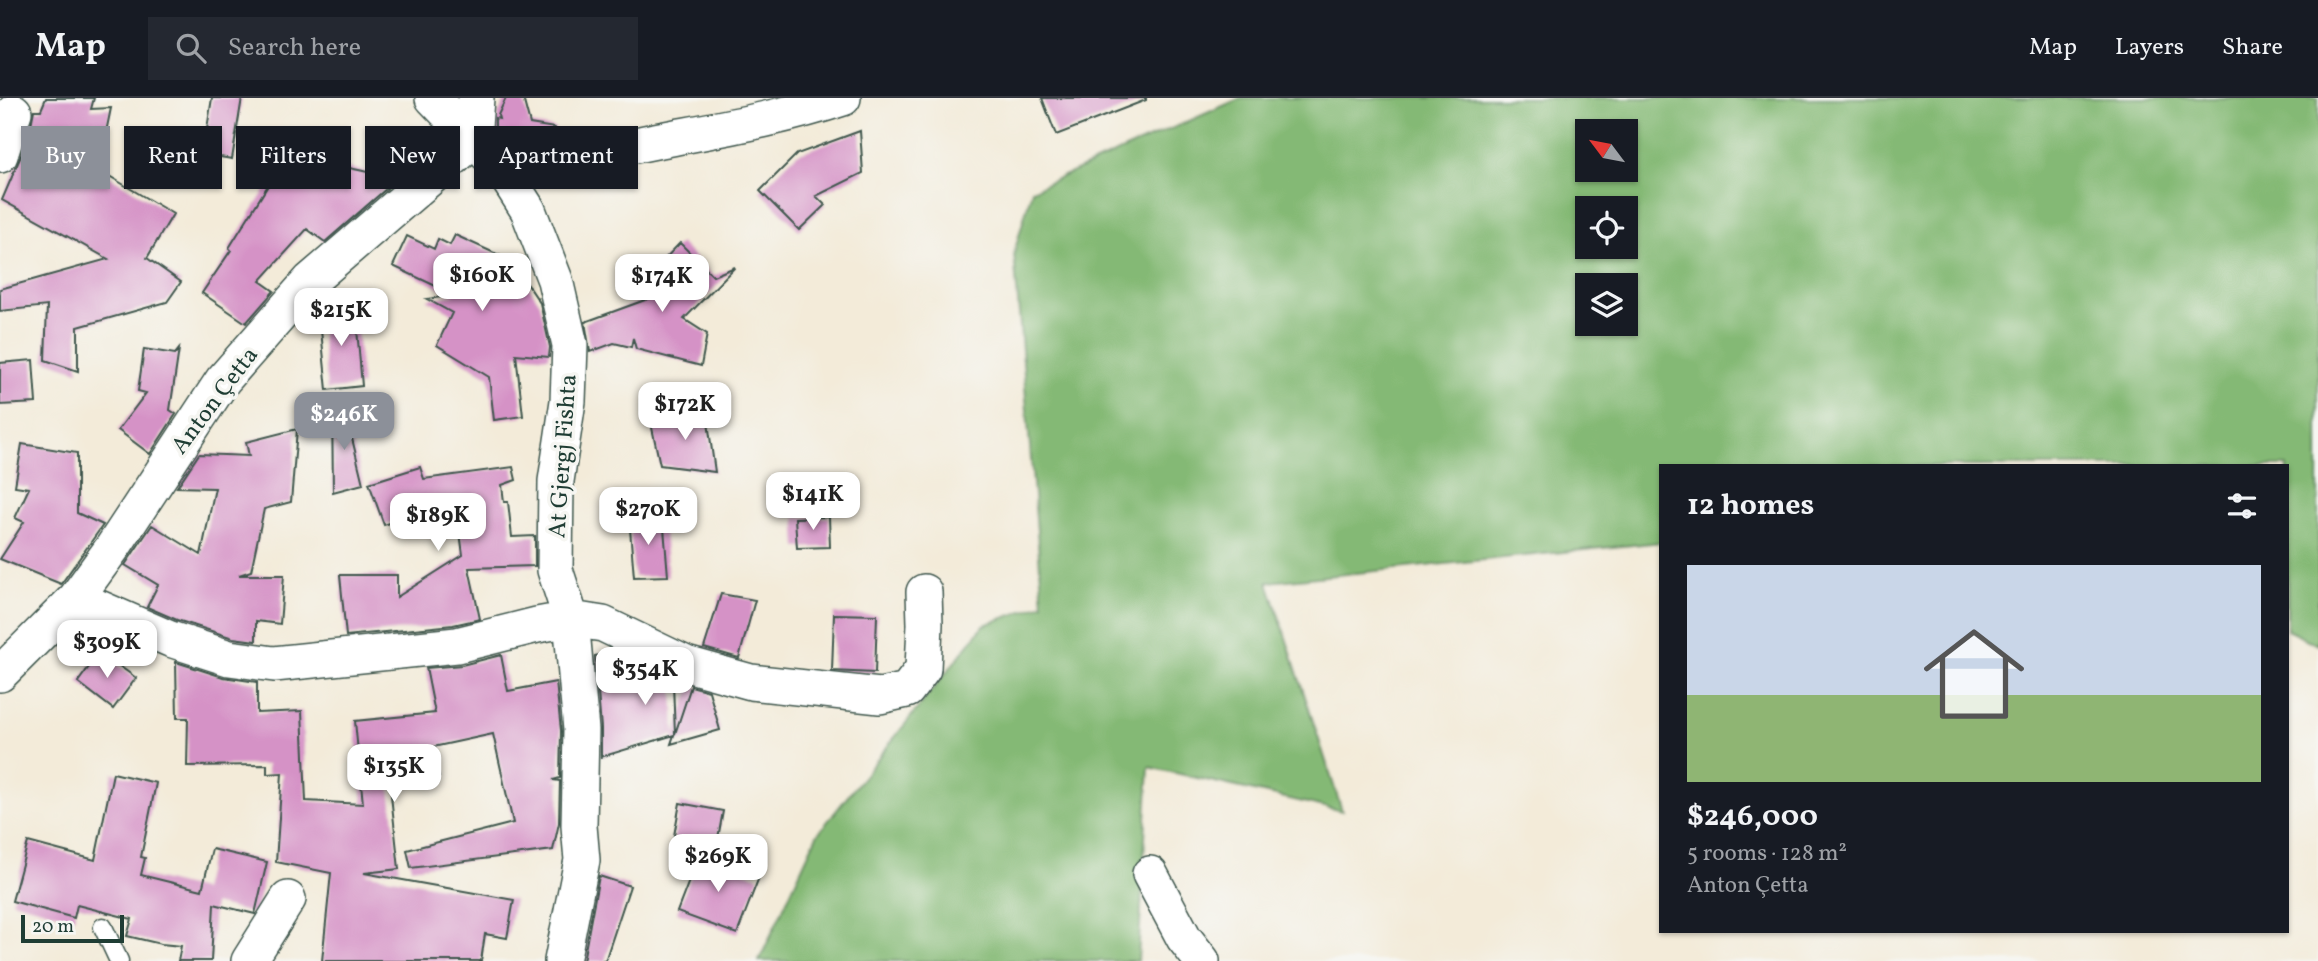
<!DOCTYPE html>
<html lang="en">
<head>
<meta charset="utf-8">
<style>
	:root { --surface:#171b24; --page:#242831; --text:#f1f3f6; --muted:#9ea1a6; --line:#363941; --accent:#8c9099 }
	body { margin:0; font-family:Vollkorn,serif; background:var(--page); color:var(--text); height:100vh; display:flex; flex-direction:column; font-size:26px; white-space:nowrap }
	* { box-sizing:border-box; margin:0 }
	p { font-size:23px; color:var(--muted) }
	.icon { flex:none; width:38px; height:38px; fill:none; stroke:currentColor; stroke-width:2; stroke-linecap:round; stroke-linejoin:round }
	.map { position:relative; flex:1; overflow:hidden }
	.panel { position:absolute; left:1659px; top:366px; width:630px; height:469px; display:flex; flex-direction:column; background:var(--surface); border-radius:0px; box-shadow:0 2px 5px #0004 }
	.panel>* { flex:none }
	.guide { position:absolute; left:21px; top:28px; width:665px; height:63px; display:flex; gap:14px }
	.needle { width:46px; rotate:302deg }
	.tools { position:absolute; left:1575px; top:21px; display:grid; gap:14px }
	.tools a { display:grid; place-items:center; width:63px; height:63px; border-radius:0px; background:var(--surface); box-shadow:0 2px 5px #0004; font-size:35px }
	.scale { position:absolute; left:21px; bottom:18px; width:103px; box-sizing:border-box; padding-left:7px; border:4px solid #1f3d34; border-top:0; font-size:19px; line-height:24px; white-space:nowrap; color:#1f3d34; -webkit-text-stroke:5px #f6f6f2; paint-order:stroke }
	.price { position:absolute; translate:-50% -60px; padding:0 16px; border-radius:14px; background:#fff; color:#222; font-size:23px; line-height:46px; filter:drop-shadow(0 2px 4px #0008) }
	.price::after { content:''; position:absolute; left:50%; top:42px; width:21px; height:16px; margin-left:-10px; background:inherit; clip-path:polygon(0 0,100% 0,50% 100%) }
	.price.on { background:var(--accent); color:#fff }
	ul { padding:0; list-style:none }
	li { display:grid; align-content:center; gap:14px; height:371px; padding:0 28px }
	li span { display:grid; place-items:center; height:217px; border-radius:0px; color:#555 }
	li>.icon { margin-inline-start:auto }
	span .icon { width:126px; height:126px; fill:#fffc; stroke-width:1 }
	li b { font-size:30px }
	h2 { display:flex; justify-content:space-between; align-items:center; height:84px; padding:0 28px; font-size:30px }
	.chip { padding:0 24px; border-radius:0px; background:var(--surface); box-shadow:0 2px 5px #0004; font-size:24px; line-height:63px }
	.chip.on { background:var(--accent); color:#fff }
	header { display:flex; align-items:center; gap:42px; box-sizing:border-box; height:98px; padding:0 35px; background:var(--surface); border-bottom:2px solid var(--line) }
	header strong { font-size:33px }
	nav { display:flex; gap:38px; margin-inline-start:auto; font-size:24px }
	.search { width:490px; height:63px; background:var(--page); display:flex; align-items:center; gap:18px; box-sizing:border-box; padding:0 24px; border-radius:0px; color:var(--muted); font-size:26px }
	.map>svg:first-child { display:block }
	.forest { fill:#84b974; stroke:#527b54; stroke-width:2; fill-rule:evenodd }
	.building { fill:#d592c6 }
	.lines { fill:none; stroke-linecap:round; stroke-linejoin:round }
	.lane-casing { stroke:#3f574d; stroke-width:21 }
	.street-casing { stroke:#3f574d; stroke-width:38 }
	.lane { stroke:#fff; stroke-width:18 }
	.street { stroke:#fff; stroke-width:35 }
	.labels { text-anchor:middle; stroke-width:7; stroke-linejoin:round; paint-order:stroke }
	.street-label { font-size:24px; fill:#1f3d34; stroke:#f6f6f2 }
</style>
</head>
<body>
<header>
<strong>Map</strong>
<div class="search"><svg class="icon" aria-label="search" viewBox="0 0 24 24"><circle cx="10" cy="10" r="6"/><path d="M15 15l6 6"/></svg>Search here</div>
<nav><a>Map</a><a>Layers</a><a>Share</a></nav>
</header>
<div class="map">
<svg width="2318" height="863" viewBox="0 0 2318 863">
	<rect width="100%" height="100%" fill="#f6f6f2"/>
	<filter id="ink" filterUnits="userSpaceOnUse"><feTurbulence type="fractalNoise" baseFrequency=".0143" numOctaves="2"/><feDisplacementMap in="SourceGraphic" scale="14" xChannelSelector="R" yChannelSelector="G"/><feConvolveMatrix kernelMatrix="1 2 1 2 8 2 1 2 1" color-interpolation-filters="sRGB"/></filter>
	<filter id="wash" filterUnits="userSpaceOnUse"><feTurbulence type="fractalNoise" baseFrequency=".00686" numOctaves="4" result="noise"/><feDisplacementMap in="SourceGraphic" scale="28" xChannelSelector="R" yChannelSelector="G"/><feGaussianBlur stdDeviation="1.57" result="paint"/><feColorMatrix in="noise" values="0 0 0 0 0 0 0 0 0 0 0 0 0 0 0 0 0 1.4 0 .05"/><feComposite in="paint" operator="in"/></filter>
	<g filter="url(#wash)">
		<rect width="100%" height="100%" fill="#f3ebd9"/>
		<!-- forest -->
		<path class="forest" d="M1241,0h1077v547l-31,-15v-164h-626v76l-393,40 74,229 -193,-44 -11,194h-379l58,-126 167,-210 59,-21 -29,-351 18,-63zM1587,33h39v39h-39zM1587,110h39v39h-39zM1587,187h39v39h-39z"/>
		<g id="blocks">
			<!-- building -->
			<path class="building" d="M46,0h48l-3,11 20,-1 -6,29 -74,-12 3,-15h7z
				M212,0h30l-10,61 -29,-5z
				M506,0h17l7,26 25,4 2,12 -42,7 -20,-14v-15l4,1 -1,-4z
				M1042,0h104v2l-90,35z
				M32,32l141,84 -26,44 34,24 -14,20 -89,25v44l-33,-11 2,-54 -47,5v-22l108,-30 -106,-59z
				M860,33l3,42 -47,23 9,9 -26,25 -39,-39 37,-37z
				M303,60l74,16 10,14 -62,54 -18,-13 -47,52 14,10 -28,32 -44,-30 29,-43 -2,-2 53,-85z
				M455,137l57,26 28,42 10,44 -1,10 -33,-3 7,62 -29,4 -5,-43 -52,-32 15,-32 -25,-14 28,-4 -62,-29 14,-30 27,13 4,-10 12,6z
				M680,145l33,33 22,-9 -51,52 23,15 -6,32 -65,-17 -3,-11 -2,9 -17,-4 -24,9 -5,-30 90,-33 -20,-20z
				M355,208l7,80 -35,4 -8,-80z
				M144,251l31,5 4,-5 -9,61 6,4 -26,40 -32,-24 28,-37 -8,-2z
				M33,262l3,43 -36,2v-42z
				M343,303l20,83 -30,8 -1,-89z
				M706,310l9,64 -55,-7 -9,-42z
				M297,331l-6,73 -27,7 -13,62 -12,4h45l-4,49 -24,-3v20l-23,-3 -56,-18 -30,-13 11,-22 -33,-20 27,-40 49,30 14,-67 -38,-1 22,-33 50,2 -3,-14z
				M22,346l55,9v60l26,12 -42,59 -61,-25 24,-37 -9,-4 14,-30 -14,-2z
				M420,369l4,12 89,-12 3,13 -14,5 2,17h4l4,35 23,-1v30l-66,2 11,51 -27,6 -107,11 -6,-61h57v22l66,-42 -7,-54 -72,24 -15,-42z
				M663,418l5,60 -34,1 -5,-60z
				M829,419l1,30 -33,1 -2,-30z
				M721,496l34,6 -16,58 -35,-10z
				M834,516l43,1 -2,58 -43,-2z
				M614,553l32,16 5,23 22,-6 2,50 16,-48 18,5 11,39 -49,14 3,-9 -73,22v-29l-6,-72z
				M100,554l36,26 -23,31 -35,-27z
				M501,557l7,36 48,-9 5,49 -1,47 -7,2 7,1 -1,42 -6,27 -142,18 -4,-18 106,-27 -20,-89 -60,13 6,30 -49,9 9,83 -35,4 150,27 -7,38 -22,-4 -4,27h-159l9,-88 -55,-11 6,-89 -15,1v-9l-80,1 1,-48h-11l-1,-56 47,15 34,5v31l45,-2 4,90 57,3 -8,-83 80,-8 -9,-45 36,-3z
				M113,675l43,10 -15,74 4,1 -4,17 61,15 10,-41 55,13 -12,52 -41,-10 -3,57h-33l3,-15 -20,-2 -34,-8 5,-17 -55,-14 -3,13 -62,-17 16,-59 67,18z
				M680,705l43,8 -7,38 -43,-8z
				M699,757l60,22 -22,57 -60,-22z
				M599,778l31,10 -25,75h-22z"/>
		</g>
	</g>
	<g filter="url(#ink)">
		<use href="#blocks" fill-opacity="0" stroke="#3f574d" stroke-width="2"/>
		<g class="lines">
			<defs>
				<path id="lane" d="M103,829l16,34"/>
				<path id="street" d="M433,0l69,71 26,41 27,70 15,65 -2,56 -12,80 -1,89 16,49 10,111 -2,96 3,34 -20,101
					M473,43l3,-43
					M0,57l14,-43
					M502,71c57,-8 112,-20 169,-31 58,-11 115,-21 172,-40
					M76,500l94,41 59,19 45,6 183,-19 80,-20 34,-6 32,5 83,40 65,18 129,14 27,-6 16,-21 2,-45 -1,-32
					M0,576l76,-76 37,-51 110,-167 87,-99 163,-140
					M1150,776l34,64 18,23
					M249,863l39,-62"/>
			</defs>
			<!-- lane casing -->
			<use href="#lane" class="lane-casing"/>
			<!-- street casing -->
			<use href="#street" class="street-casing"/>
			<!-- lane -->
			<use href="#lane" class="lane"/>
			<!-- street -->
			<use href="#street" class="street"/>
		</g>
	</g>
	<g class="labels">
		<!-- street labels -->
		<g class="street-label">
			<text transform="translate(214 302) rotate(-53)" y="8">Anton Çetta</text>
			<text transform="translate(562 358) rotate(-86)" y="8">At Gjergj Fishta</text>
		</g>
	</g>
</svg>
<div class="tools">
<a><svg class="needle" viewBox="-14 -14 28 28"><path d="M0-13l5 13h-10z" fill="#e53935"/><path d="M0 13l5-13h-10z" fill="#9ea1a6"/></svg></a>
<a><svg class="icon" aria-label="locate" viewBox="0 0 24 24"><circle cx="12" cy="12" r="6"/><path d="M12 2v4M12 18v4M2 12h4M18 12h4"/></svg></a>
<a><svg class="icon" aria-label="layers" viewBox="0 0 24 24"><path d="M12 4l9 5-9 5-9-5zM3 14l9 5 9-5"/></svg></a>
</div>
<div class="scale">20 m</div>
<b class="price" style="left:482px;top:215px">$160K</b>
<b class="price" style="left:662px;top:216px">$174K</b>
<b class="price" style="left:341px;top:250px">$215K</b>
<b class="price" style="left:685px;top:344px">$172K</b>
<b class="price on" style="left:344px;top:354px">$246K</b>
<b class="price" style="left:813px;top:434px">$141K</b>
<b class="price" style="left:648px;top:449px">$270K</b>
<b class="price" style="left:438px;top:455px">$189K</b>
<b class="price" style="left:107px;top:582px">$309K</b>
<b class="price" style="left:645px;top:609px">$354K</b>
<b class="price" style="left:394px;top:706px">$135K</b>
<b class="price" style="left:718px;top:796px">$269K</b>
<div class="guide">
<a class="chip on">Buy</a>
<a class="chip">Rent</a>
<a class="chip">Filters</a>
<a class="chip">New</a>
<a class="chip">Apartment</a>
</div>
<section class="panel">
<h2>12 homes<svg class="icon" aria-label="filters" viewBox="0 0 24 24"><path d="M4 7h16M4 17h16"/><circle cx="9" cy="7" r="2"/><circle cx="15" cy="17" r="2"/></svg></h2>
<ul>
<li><span style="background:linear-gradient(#c9d6e8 60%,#8fb573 0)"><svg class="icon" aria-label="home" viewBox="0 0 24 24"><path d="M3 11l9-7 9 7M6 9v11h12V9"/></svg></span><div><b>$246,000</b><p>5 rooms · 128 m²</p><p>Anton Çetta</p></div></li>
</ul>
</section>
</div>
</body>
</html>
